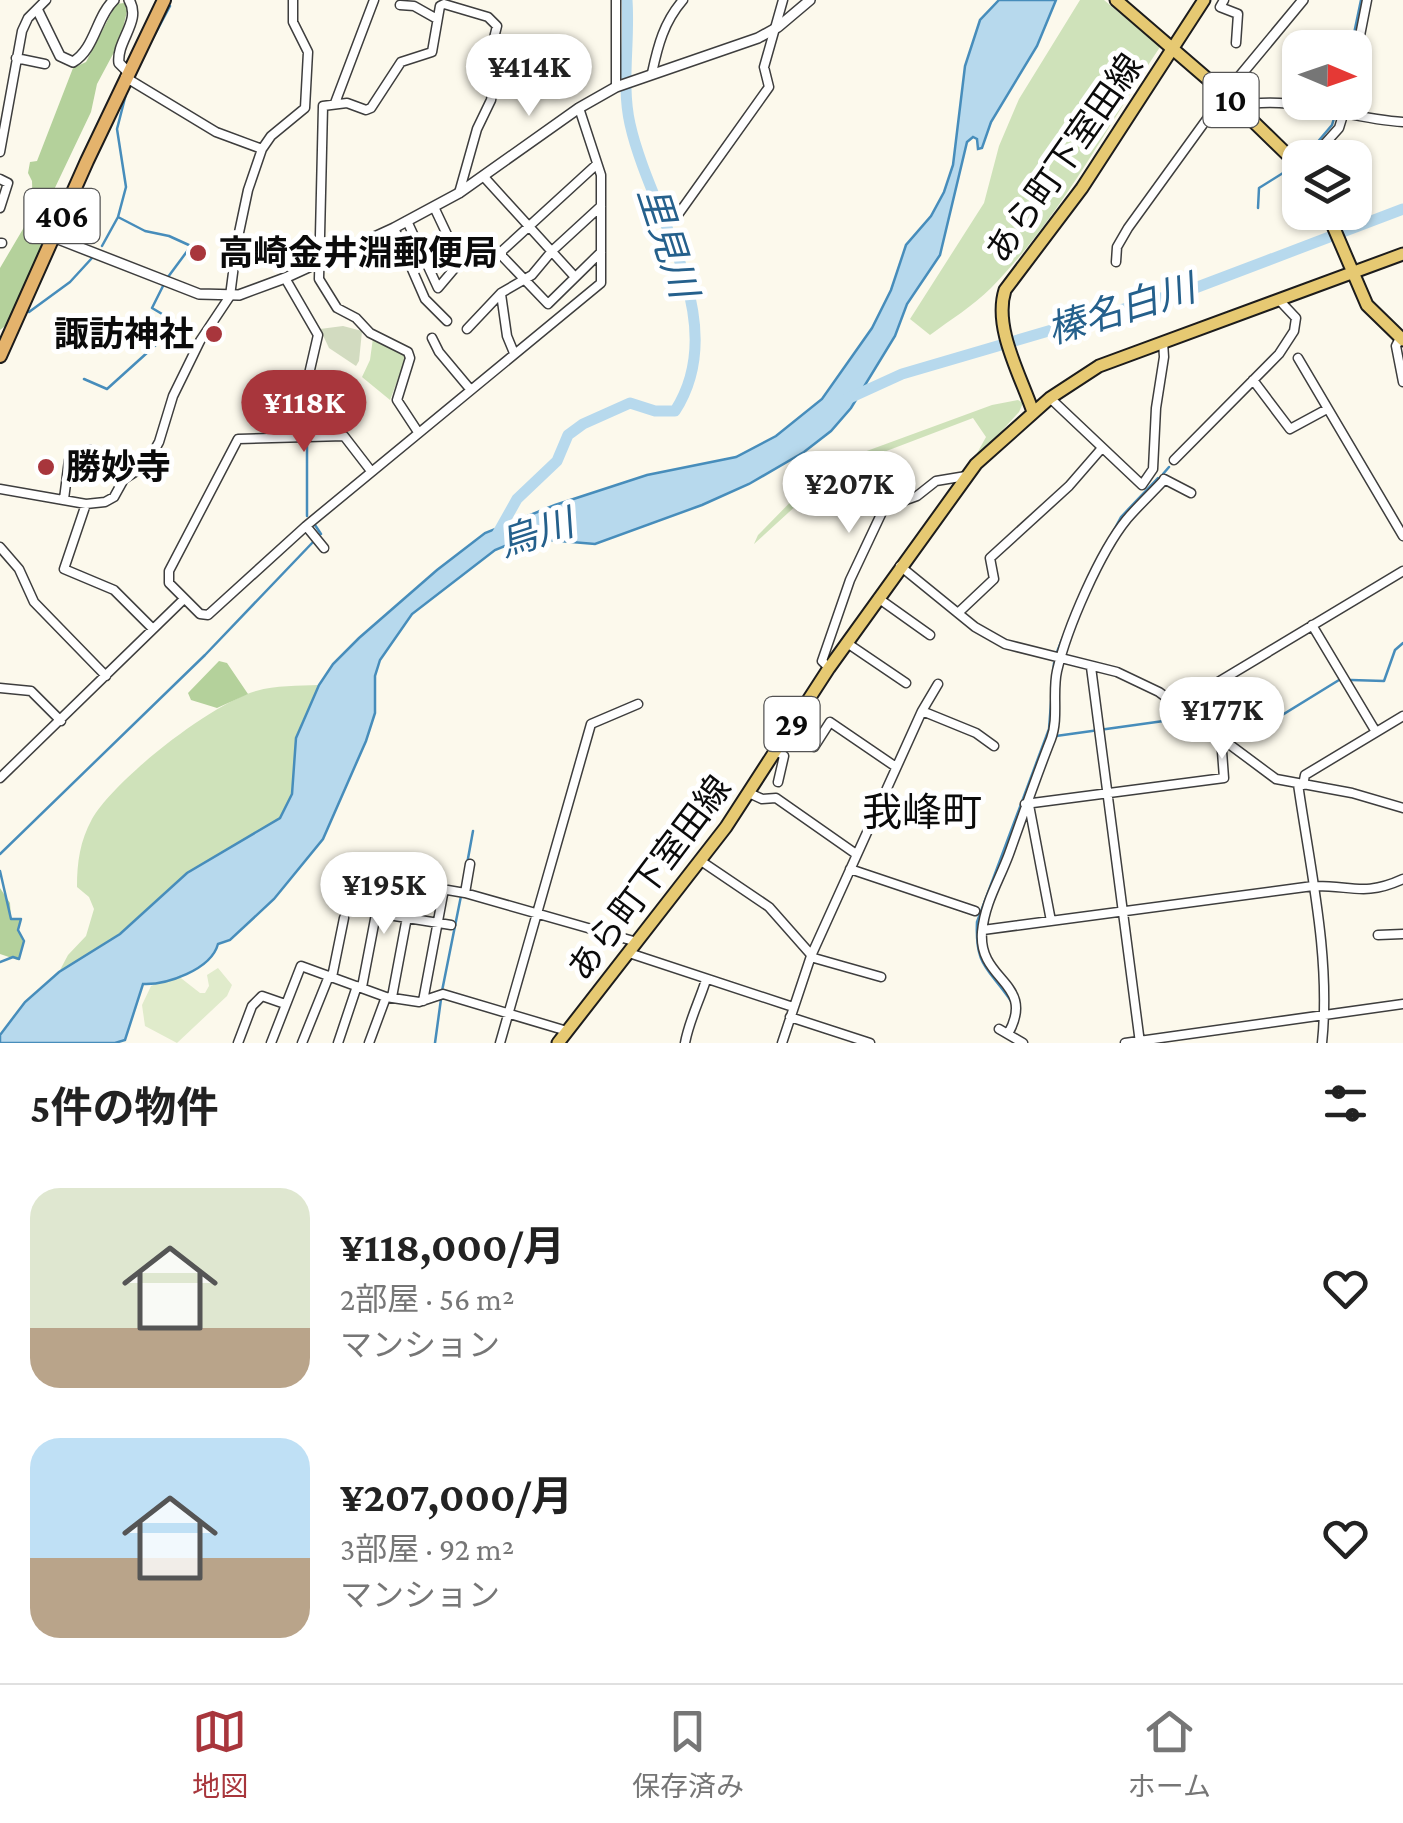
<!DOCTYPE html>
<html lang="ja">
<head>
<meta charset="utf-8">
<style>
	:root { --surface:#fff; --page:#f6f6f6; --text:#222; --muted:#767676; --line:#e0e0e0; --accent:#a8363c }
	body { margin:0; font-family:"Crimson Pro","Noto Sans JP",serif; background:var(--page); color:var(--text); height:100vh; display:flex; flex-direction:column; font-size:38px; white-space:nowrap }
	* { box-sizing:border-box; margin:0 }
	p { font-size:32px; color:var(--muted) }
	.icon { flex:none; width:55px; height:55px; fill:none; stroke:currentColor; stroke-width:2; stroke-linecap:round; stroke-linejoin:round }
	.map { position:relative; height:1043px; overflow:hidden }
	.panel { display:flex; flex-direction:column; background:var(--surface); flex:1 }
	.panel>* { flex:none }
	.needle { width:65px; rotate:92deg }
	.controls { position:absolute; left:1282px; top:30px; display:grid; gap:20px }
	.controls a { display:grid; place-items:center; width:90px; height:90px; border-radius:20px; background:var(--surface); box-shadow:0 2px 8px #0004; font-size:50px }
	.price { position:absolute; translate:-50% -85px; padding:0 22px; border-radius:35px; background:#fff; color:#222; font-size:32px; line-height:65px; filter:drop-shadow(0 2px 5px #0008) }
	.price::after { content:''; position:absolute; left:50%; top:60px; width:30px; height:22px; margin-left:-15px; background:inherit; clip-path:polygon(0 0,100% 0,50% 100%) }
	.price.selected { background:var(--accent); color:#fff }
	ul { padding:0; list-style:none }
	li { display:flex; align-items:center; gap:30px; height:250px; padding:0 30px }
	li span { display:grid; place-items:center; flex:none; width:280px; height:200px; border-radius:30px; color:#555 }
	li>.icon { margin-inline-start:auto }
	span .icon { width:120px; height:120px; fill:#fffc; stroke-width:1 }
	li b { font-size:42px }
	h2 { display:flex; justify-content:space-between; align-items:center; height:120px; padding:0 30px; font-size:42px }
	.menu { display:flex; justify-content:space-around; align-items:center; height:140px; border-top:2px solid var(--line); background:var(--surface); font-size:28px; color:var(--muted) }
	.menu a { display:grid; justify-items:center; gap:5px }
	.menu .selected { color:var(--accent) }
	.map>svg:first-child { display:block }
	.green { fill:#cfe2ba }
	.forest { fill:#b4d19b }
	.cemetery { fill:#d2dbc0 }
	.pitch { fill:#e0ebcb }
	.water { fill:#b7d9ed; stroke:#478dbb; stroke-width:2.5 }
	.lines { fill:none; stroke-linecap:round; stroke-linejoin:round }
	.stream { stroke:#478dbb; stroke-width:2.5 }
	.river { stroke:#b7d9ed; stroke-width:11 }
	.minor-casing { stroke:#3e3e3e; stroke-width:11 }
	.tertiary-casing { stroke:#3e3e3e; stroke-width:12 }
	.primary-casing { stroke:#1c1c1c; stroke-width:15 }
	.trunk-casing { stroke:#1c1c1c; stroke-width:16 }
	.minor { stroke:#fff; stroke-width:8 }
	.tertiary { stroke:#fff; stroke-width:9 }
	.primary { stroke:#e6c972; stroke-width:11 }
	.trunk { stroke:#e4b36c; stroke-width:12 }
	.poi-dot { fill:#a8363c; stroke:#fff; stroke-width:4 }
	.labels { text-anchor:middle; stroke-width:10; stroke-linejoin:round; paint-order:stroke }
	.shield { fill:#fff; stroke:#545454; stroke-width:2.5 }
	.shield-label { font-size:32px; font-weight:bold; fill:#0b0b0b }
	.street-label { font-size:35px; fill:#0b0b0b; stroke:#fff }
	.poi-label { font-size:35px; font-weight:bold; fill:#0b0b0b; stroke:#fff; text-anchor:start }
	.water-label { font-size:38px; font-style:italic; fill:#25608c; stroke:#fff }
	.quarter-label { font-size:40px; fill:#0b0b0b; stroke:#fff }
</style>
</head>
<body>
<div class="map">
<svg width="1403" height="1043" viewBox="0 0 1403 1043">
	<rect width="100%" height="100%" fill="#fcf9ec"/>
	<!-- green -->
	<path class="green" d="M1080,0h24l56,47c-54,81 -100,171 -169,241 -18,18 -41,32 -61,47l-20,-16 74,-116 15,-57 20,-47z
		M373,338l31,16 2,4 -16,42 -28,-23 8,-17z
		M1018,400l5,3 -4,9 -49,54 16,-29 -13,-19 -139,53 -80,73 4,-9 59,-60 17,-12 158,-58z
		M319,685l-23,53 -4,56 -12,24 -93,55 -67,60 -61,39 9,-17 18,-19 8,-27 -5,-12 -12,-10c0,-25 3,-46 15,-68 24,-41 119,-115 164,-128 20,-6 42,-5 63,-6z"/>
	<!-- forest -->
	<path class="forest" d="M124,3l4,4 -8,34 -23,43 -6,28 -39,82 -5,39 -38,90 -9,7v-62l33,-56 -1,-31 -4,-8 2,-11 7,-1 36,-93 13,-6 30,-58z
		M219,661l8,2 21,31 -31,14 -26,-8 -3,-7z
		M0,888l10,15 1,16h10l-3,11 6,14 -6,16 -18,-6z"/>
	<!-- cemetery -->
	<path class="cemetery" d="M343,326l19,5 -3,30 -3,5 -27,-18 -9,-19z"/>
	<!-- pitch -->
	<path class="pitch" d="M218,968l14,17 -5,11 -50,47 -32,-17 -3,-21 9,-19 26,-11 23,18h5l4,-7 -2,-11z"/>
	<!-- water -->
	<path class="water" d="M999,0h57l-19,46 -46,76 -9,26 -4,1 -1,-10 -4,-2 -6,5 -27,113 -33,49 -12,32 -44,72 -20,23 -27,21 -55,32 -47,21 -107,39 -71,-6 -29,12 -83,64 -32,46 -5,16v37l-9,28 -43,98 -49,60 -44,41 -12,4c-7,26 -52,41 -75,40l-18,56 -10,3h-115v-8l25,-33 34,-30 61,-38 67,-61 93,-55 12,-24 4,-56 23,-53 14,-21 26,-26 78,-68 48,-37 70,-28 92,-30 89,-18 40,-21 46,-37 50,-71 19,-38 15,-45 25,-29 13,-24 9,-27 12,-99 15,-46z"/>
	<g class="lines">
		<!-- stream -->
		<path class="stream" d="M1351,48l10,-48
			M145,53l25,-47
			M1304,158l28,-33 7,-23
			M1258,208l1,-20 32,-20
			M118,217l27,14 24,5 22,10 -23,31
			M102,246l16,-29 8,-30 -9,-58 10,-39
			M29,312l41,-30 22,-24
			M84,379l23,10 72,-65 -27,-16 12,-24
			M307,441v75
			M1163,474l6,-7
			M315,525l6,9
			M1107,543l14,-26 37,-39
			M1057,652l6,-15
			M1351,680l33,1 11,-31 8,-7
			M1191,708l42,31 13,-8 15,-3 78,-48
			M1056,736l122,-17 7,-5
			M0,854l205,-199 109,-114
			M467,864l6,-33
			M0,871l11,48h10l-3,11 6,11 -5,18 -6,-2 -13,5
			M442,991l19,-95
			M1011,1001c-23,-34 -36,-34 -34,-79l72,-193 5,-66
			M435,1043l6,-44"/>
		<!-- river -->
		<path class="river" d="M845,400l57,-26 293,-86 208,-79
			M494,540l23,-41 40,-38 11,-26 15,-11 47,-21 25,8h20c58,-90 -25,-197 -45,-287 -9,-40 0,-83 -3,-124"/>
		<defs>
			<path id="minor" d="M1224,0l-4,7 18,7 -2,29
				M400,5l14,1 23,13
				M16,58l29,6
				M1355,61l12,-61
				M652,73c6,-28 12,-51 31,-73
				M125,77l91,55 46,17
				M616,87v-87
				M335,103l39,-103
				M1237,106c57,-12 110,13 166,16
				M0,152l22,-121 6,-13 18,-18
				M1312,158l27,-30 8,-26
				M596,165l-94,86v5l46,48 53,-52
				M484,177l91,100
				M0,179l8,4 -8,25
				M677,216l92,-129 -5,-20 19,-67
				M407,221l31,67 22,-26 -26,-55
				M394,228l31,71 22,22
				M0,243h2
				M1116,262l1,-15 11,-19 97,-134
				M285,278l33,57 -9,39 1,62
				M501,294l6,42 7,17
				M467,329l34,-36 31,-18 20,-24 49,-45
				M432,338l7,14 31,37
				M1400,338l-4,8 7,36
				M1298,358l105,178
				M1253,380l37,49 37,-20
				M1050,398l92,87 11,-16 3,-61 8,-51 -1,-15
				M418,432l-21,-32 13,-42 -2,-6 -38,-19 -14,-15 -19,-10 -18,-29 4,-173 24,-3 19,7 5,-2 30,-46 31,-10 8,-46 4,-2 44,13 9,9 -9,36 5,26 -2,12 -14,29 -18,64
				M1174,460l105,-106 15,-23 2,-13 -17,-18
				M371,471l-27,-35 -106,3 -69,132v12l31,31 8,1 98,-89 295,-243v-108l-22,-67
				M1164,479l27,14
				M0,489l86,15 19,-2 9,-5 10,-18 22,-14 13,-23 14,-46 27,-55 30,-45 7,-54 11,-52 14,-41 9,-13 34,-28 3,-56 -15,-30v-22
				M64,499l5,-39 21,-10
				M86,504l-22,65 50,21 39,39
				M306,526l18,22
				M0,547l19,22 15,33 72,74
				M900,566l75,61 30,17 112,28 42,20 117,87 76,14 51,15
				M878,598l52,37
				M958,613l36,-34 -4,-21 79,-72 33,-38
				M1312,625l64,107
				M847,643l59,40
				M1091,667l49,376
				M829,668l-7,-7 28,-81 34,-72 33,-12 19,-15 30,-5
				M0,688l31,3 30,30
				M1180,705l223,-134
				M922,711l54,22 18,13
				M787,732l27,15 16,-25 66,45
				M776,750l8,6 -6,26
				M0,778l184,-179
				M1298,784c12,84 33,174 24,259
				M1303,785l2,-10 98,-59
				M749,793l13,6 14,-1 80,56
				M1025,804l199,-26 -3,-40
				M1029,805l22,116
				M701,861l68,46 45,51 67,19
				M850,869l125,42
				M465,893l5,-29
				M356,906l33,-26 76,13 172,49
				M376,913l75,12
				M983,930l330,-44c38,-1 51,11 90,-7
				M1378,935l25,-1
				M629,953l164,54
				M332,977l12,-59
				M362,987l18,-94 -2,-7
				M392,997l21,-112
				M423,1001l21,-112
				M790,1017l80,26
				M999,1029l24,14
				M1008,1034c29,-52 -30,-52 -26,-102 3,-30 17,-51 27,-78 14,-39 27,-77 42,-115 8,-21 1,-46 6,-68 10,-43 43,-119 70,-152 12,-14 25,-26 37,-39
				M238,1043l14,-37 10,-10 23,8
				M271,1043l30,-77 85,31 33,5 24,-8 124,37
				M302,1043l27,-67
				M338,1043l19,-57
				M369,1043l17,-46
				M500,1043l91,-319 47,-20
				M685,1043c4,-22 14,-41 21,-63
				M782,1043l29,-87 111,-245 16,-27
				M1125,1043l278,-39"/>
			<path id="tertiary" d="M38,11l22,45 13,6c22,-13 23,-45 41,-62
				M128,72l-9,-9c-3,-22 23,-42 10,-63
				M1225,94l78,-94
				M53,237l146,57 40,1 46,-17 109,-50 65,-35 120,-85 37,-21 142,-49 20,-11 32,-27"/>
			<path id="primary" d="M1116,0l109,94 75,73
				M1327,212l40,93 36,35
				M1033,412c-12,-36 -40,-84 -28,-122l77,-102 122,-188
				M558,1043l168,-216 103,-159 147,-204 74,-66 49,-32 304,-112"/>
			<path id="trunk" d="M0,356l87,-195 77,-161"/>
		</defs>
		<!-- minor casing -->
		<use href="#minor" class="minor-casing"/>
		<!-- tertiary casing -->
		<use href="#tertiary" class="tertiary-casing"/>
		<!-- primary casing -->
		<use href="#primary" class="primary-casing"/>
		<!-- trunk casing -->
		<use href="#trunk" class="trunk-casing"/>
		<!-- minor -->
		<use href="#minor" class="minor"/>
		<!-- tertiary -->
		<use href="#tertiary" class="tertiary"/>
		<!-- primary -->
		<use href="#primary" class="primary"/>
		<!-- trunk -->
		<use href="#trunk" class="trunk"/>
	</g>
	<!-- markers -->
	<g class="poi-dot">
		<circle cx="198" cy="253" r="10"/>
		<circle cx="214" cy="334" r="10"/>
		<circle cx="46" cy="467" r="10"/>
	</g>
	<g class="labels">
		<!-- shield labels -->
		<g class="shield">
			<rect x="1203.5" y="73" width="55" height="54" rx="8"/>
			<rect x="24.5" y="189" width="75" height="54" rx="8"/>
			<rect x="764.5" y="697" width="55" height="54" rx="8"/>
		</g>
		<g class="shield-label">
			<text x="1231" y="111">10</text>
			<text x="62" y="227">406</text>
			<text x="792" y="735">29</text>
		</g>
		<!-- street labels -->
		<g class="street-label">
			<text transform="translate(1064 158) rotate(-55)" y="12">あら町下室田線</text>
			<text transform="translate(649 878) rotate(-53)" y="12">あら町下室田線</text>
		</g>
		<!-- poi labels -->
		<g class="poi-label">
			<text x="218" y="265">高崎金井淵郵便局</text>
			<text x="194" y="346" text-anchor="end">諏訪神社</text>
			<text x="66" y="479">勝妙寺</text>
		</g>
		<!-- water labels -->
		<g class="water-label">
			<text transform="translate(668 242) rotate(72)" y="13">里見川</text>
			<text transform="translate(1121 309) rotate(-17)" y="13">榛名白川</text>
			<text transform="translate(536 533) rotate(-18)" y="13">烏川</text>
		</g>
		<!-- quarter labels -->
		<g class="quarter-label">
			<text x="922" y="826">我峰町</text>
		</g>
	</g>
</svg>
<div class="controls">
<a><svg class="needle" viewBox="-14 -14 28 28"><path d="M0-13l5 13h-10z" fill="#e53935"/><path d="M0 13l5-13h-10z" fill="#767676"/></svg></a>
<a><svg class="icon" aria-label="layers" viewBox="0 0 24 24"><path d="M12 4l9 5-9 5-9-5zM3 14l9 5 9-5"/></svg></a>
</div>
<b class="price" style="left:529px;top:119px">¥414K</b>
<b class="price selected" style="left:304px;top:455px">¥118K</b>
<b class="price" style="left:849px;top:536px">¥207K</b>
<b class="price" style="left:1222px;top:762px">¥177K</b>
<b class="price" style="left:384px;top:937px">¥195K</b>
</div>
<section class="panel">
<h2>5件の物件<svg class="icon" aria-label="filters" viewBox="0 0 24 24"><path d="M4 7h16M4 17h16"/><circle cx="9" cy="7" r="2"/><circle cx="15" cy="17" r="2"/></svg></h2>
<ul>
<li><span style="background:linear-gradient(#dfe7d0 70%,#b9a48a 0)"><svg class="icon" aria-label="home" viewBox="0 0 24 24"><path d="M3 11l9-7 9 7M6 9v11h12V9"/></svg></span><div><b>¥118,000/月</b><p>2部屋 · 56 m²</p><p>マンション</p></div><svg class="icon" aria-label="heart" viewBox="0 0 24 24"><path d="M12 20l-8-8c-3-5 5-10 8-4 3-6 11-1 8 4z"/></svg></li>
<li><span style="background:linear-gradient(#bfe0f5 60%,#b9a48a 0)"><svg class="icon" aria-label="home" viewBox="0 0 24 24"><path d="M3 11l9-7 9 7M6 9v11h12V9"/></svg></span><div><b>¥207,000/月</b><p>3部屋 · 92 m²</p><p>マンション</p></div><svg class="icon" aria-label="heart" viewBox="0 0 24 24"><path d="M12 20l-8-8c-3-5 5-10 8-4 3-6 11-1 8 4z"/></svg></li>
</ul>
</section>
<nav class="menu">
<a class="selected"><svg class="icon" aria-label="map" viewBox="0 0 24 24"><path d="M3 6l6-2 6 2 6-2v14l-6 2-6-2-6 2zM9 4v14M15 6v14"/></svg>地図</a>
<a><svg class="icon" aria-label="saved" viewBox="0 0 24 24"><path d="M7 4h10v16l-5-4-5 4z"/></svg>保存済み</a>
<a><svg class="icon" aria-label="home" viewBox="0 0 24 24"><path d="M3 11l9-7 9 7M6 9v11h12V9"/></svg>ホーム</a>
</nav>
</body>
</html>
